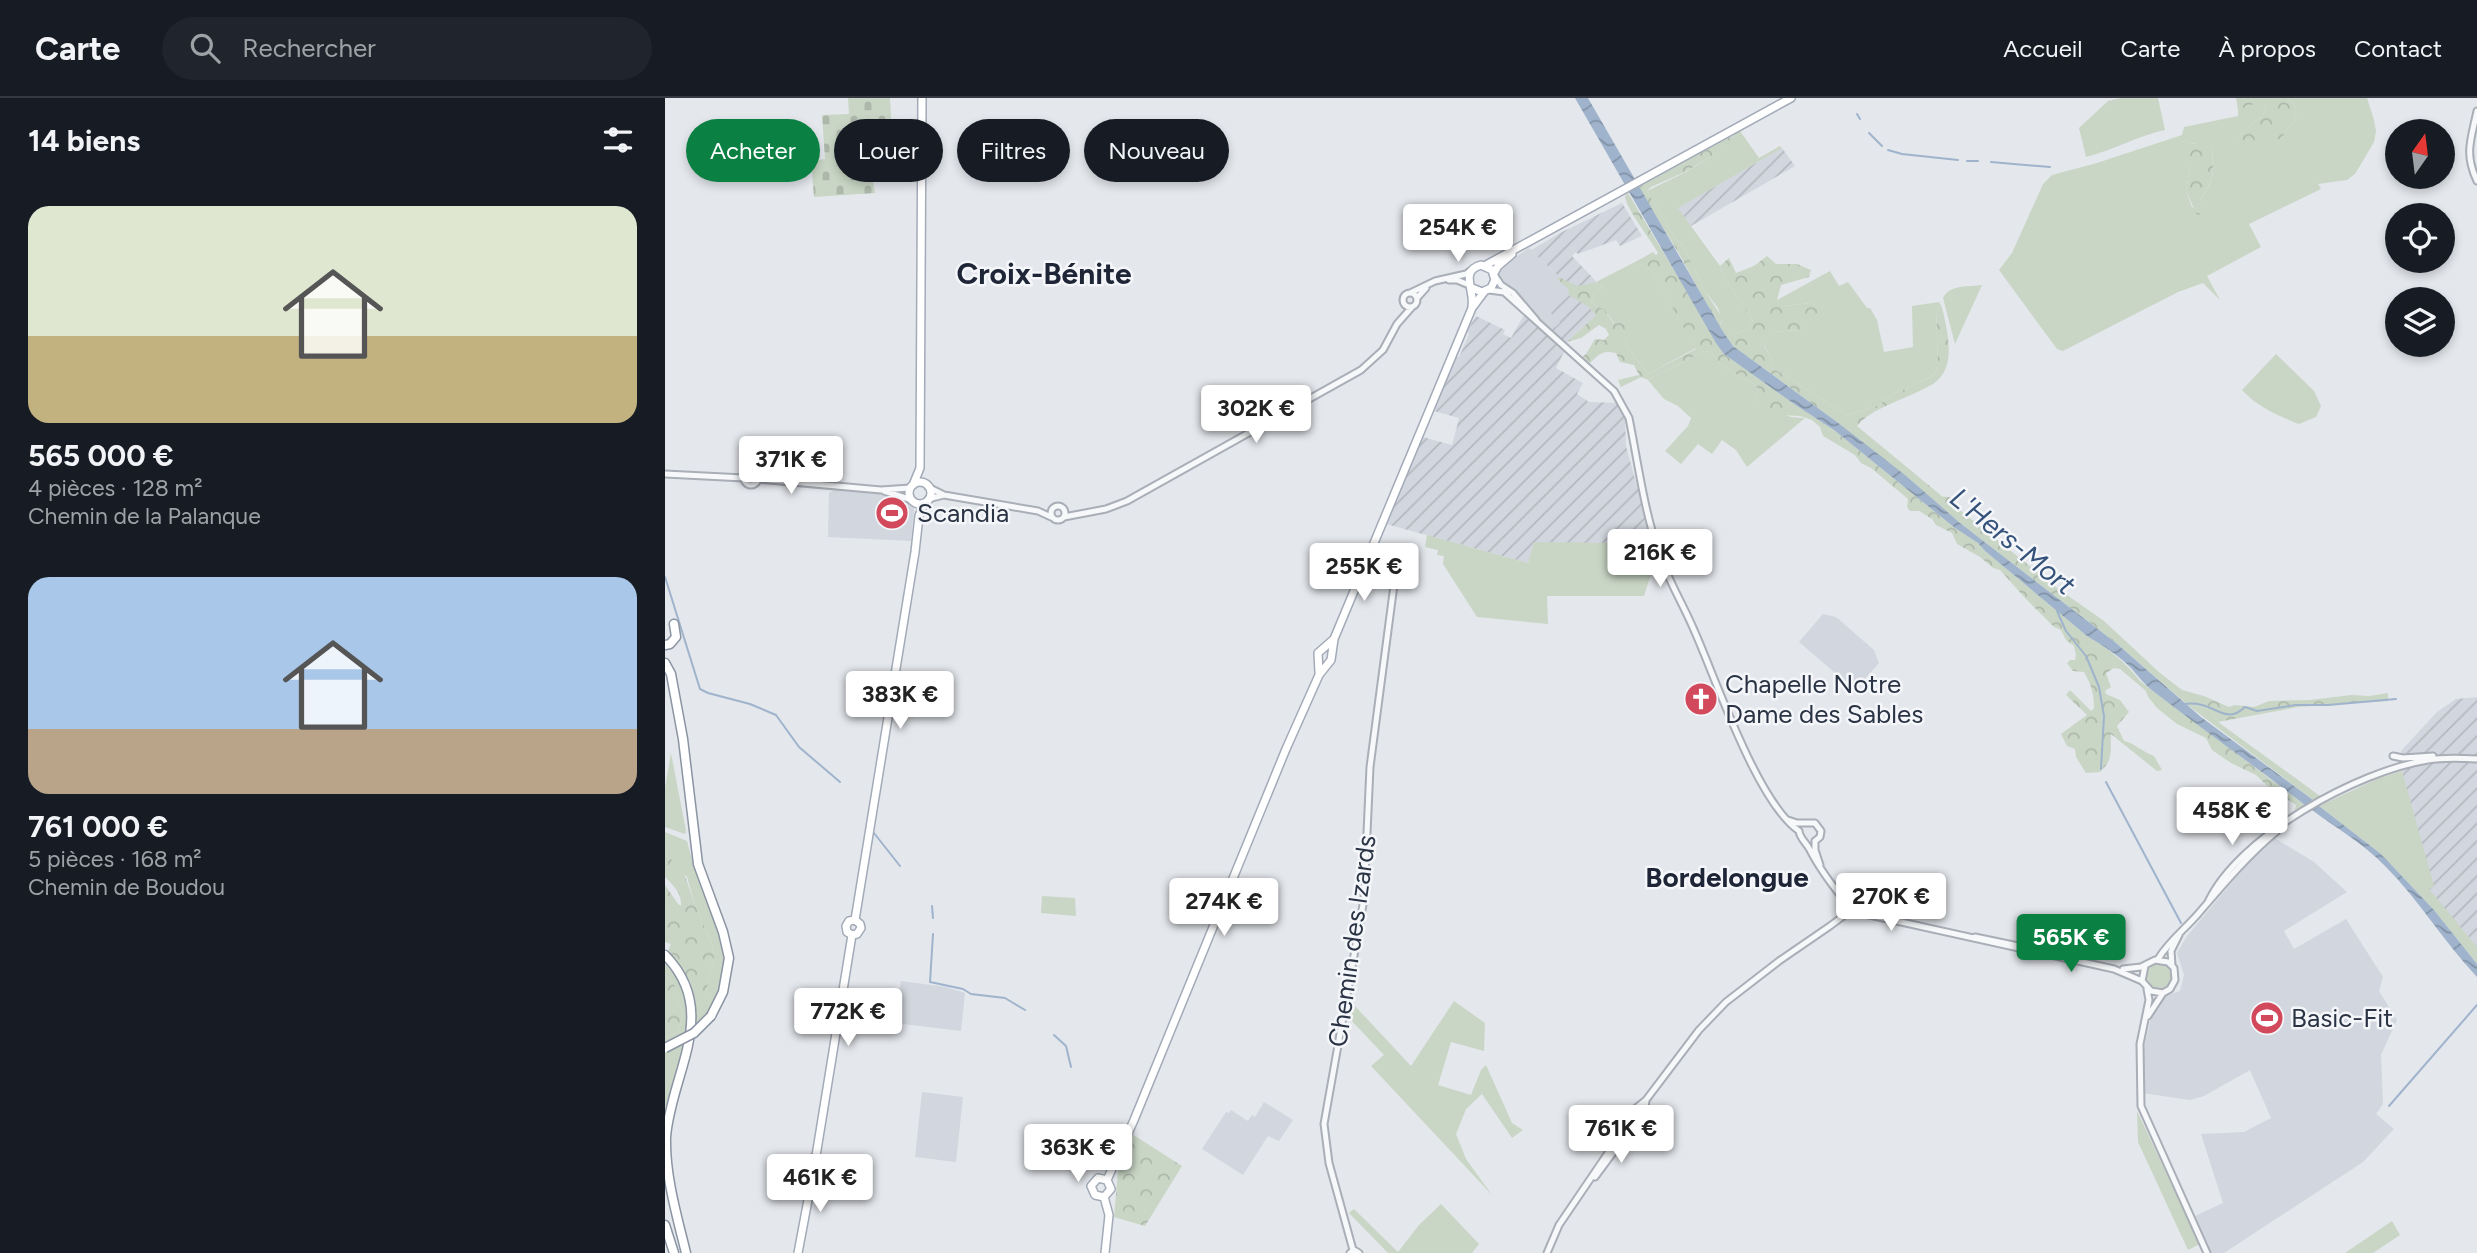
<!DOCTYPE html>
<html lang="fr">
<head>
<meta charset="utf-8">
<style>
	:root { --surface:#171b24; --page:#20242c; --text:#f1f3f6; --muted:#9ea1a6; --line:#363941; --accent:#0b8043 }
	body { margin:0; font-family:Figtree,sans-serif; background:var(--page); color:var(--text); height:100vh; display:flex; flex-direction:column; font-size:26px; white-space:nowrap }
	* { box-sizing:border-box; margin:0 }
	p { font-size:23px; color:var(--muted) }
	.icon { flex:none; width:38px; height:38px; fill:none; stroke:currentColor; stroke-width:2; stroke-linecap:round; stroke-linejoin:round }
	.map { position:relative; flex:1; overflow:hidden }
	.details { display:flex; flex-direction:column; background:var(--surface); width:665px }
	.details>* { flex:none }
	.top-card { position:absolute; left:21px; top:21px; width:665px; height:63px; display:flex; gap:14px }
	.needle { width:46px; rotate:14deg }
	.tools { position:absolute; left:1720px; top:21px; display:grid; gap:14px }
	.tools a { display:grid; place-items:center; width:70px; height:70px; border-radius:50%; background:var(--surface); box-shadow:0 4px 10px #0003; font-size:35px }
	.price { position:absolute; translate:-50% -60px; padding:0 16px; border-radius:7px; background:#fff; color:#222; font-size:23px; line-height:46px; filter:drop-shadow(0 2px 4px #0008) }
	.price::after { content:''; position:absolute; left:50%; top:42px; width:21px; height:16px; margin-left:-10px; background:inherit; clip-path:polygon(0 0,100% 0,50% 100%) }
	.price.on { background:var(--accent); color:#fff }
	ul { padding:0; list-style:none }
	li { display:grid; align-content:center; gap:14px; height:371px; padding:0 28px }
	li span { display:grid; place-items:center; height:217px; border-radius:21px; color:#555 }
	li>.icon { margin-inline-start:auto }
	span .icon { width:126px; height:126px; fill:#fffc; stroke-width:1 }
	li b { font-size:30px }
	h2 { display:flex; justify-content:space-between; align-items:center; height:84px; padding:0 28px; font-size:30px }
	.chip { padding:0 24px; border-radius:32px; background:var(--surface); box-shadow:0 4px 10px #0003; font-size:24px; line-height:63px }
	.chip.on { background:var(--accent); color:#fff }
	header { display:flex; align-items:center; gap:42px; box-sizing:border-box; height:98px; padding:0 35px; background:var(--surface); border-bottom:2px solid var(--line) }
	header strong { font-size:33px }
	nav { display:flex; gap:38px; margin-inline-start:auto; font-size:24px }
	.search { width:490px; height:63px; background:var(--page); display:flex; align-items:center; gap:18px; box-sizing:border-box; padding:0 24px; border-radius:38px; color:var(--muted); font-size:26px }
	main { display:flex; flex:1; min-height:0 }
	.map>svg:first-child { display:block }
	.built { fill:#d2d6de }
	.industrial { fill:url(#industrial-furrows) }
	.green { fill:#c9d6c5; fill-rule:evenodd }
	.forest { fill:url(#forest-crowns) }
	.cemetery { fill:url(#cemetery-stones) }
	.water { fill:url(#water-waves) }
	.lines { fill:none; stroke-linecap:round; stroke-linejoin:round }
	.stream { stroke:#9fb4cc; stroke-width:2 }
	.minor-casing { stroke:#a9aeb7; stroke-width:9 }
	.major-casing { stroke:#a3abb8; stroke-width:10 }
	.highway-casing { stroke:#8b94a3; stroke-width:11 }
	.minor { stroke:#f7f8fa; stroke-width:5 }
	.major { stroke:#fff; stroke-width:7 }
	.highway { stroke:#fff; stroke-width:8 }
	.highway-bridge-casing { stroke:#8b94a3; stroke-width:11; stroke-linecap:butt }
	.highway-bridge { stroke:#fff; stroke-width:8 }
	.labels { text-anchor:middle; stroke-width:5; stroke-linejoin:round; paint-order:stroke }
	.poi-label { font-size:26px; fill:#2b3445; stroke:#f4f6f9; text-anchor:start }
	.street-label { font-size:26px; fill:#2b3445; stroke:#f4f6f9 }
	.water-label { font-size:28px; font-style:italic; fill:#34527a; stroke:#f4f6f9 }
	.neighbourhood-label { font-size:28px; font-weight:bold; fill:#1d2536; stroke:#f4f6f9 }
	.quarter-label { font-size:30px; font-weight:bold; fill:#1d2536; stroke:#f4f6f9 }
</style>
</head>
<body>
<header>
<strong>Carte</strong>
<div class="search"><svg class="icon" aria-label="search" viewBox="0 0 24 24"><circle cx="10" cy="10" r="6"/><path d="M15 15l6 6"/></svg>Rechercher</div>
<nav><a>Accueil</a><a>Carte</a><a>À propos</a><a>Contact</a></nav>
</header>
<main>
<section class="details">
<h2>14 biens<svg class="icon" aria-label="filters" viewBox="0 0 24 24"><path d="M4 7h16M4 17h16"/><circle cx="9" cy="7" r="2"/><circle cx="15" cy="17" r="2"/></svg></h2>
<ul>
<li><span style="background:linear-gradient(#dfe7d0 60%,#c2b280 0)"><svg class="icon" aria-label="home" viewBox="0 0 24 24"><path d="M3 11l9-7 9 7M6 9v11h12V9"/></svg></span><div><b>565 000 €</b><p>4 pièces · 128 m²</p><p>Chemin de la Palanque</p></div></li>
<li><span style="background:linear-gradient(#a9c7e8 70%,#b9a48a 0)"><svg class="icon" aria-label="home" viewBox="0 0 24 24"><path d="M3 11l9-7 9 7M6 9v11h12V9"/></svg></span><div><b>761 000 €</b><p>5 pièces · 168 m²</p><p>Chemin de Boudou</p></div></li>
</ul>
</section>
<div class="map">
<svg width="1812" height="1155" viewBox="0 0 1812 1155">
	<defs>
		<pattern id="industrial-furrows" width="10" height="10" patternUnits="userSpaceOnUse" patternTransform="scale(1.75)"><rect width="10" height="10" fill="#d2d6de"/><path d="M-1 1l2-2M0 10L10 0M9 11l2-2" fill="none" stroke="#b4b8c0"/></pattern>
		<pattern id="forest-crowns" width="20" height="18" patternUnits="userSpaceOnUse" patternTransform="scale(1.75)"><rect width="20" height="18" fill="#c9d6c5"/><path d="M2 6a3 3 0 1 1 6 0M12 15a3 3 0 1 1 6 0" fill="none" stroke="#adb8ab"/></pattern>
		<pattern id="cemetery-stones" width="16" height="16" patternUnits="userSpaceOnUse" patternTransform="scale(1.75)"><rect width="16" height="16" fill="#c9d6c5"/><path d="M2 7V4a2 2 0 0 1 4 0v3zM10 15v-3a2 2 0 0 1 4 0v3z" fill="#adb8ab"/></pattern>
		<pattern id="water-waves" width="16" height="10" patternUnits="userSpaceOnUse" patternTransform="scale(1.75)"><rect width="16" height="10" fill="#9fb4cc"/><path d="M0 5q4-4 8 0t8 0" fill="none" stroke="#8293a7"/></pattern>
	</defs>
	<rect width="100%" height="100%" fill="#e4e7ec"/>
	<!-- built -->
	<path class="built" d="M864,150l45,43 -14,32 -10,8 -51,-55 -1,-5 4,-5z
		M170,392l48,3 26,9 5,7 -3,32 -83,-4 1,-44z
		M1158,516l13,3 38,33 5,13 -24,27 -56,-48z
		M1608,739l41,25 33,30 -63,39 10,18 52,-30 37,58 -4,14 18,29 -16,35 2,49 -7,10 18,15 -31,33 -139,91h-13l-16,-37 28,-13 -22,-69 43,-2 27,-14 -21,-48 -46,26 -14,4 -48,-7 2,-44 6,-27 8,-19 4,-6 18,-6 4,-16 -7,-22 10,-17 55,-66z
		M236,883l45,6 19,6 -4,38 -66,-8z
		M257,994l41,5 -7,65 -41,-5z
		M599,1004l29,18 -14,21 -11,-5 -25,39 -41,-26 24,-37 3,1 2,-3 17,11 4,-6 3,2z"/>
	<!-- industrial -->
	<path class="industrial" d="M1117,50l13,18 -104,60 -14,-18z
		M957,105l20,33 -22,10 -4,-6 -38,14 -2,-2 -4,4 22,23 2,3 -20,10 20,23 -31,29 2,2 -11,22 27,15 -6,11 12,8 28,1 8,16 1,27 27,99 -119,-3 -6,21 -142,-39 37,-87 29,8 7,-27 -25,-7 22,-54h3l10,-23 -2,-3 9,-15 29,14 -2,4 8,4 18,-32 22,24 9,-7 -10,-11 24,-21 -43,-41 29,-17z
		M1812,599v250l-49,-58 -26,-117 -1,-21 36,-39 19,-13z"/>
	<!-- green -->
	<path class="green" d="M1456,0h37l7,32c-27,6 -52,20 -79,27l-7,-29 29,-27z
		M1623,0h79l7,22 2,11 -2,11 -19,32 -8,6 -29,4 3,5 -72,35 12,23 -54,29 13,24 -17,-17 -25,9 -115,59 -6,-2 -58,-79 13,-17 31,-69 9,-9 45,-12 85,-28 2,-8 54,-11v-6l18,-8 10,4 -1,6 -26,25 43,1 7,-12 8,-6 -3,-6 2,-8zM1516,43l31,6c1,27 4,30 -12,53l6,13 -14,-6 -6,-16 4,-23z
		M1075,33l19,27 21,-12 2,2 -104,60 42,58 6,14 27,41 -4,8 -13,5 -3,12 -14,-20 3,-4 -4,-14 -13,-17 -22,-45 -8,-8 -28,-47 39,-19 48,-30 1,-3 -3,-3z
		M970,164l2,2 14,6 45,78 -48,26 -22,-29 -2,-19 -3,-4 -7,1 -9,-13 -14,-7 2,-8 11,-9 -7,-1 -1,-3z
		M1165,173l9,15 9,-4 19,26h3l7,12 7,32 29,-5 -1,-41 27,-4 3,5 -6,1 2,58 -4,9 -48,23 -6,7 -33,10 -74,-47 -3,-13 -6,-10 7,-13 29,-2 21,-22 -10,-5 -29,3 -5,-6z
		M1317,187l-27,59 -12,-46c7,-14 26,-11 39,-13z
		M1039,253l7,1 10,13 34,20 3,4 -5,14 38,14 14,1 -58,49 -11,-17 -14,-10 -10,14 -14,-10 -17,20 -16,-13 23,-25 3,-8 -13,-12 -14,-7 -16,-19z
		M1611,256l38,37 7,15 -5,11 -17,7c-22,-9 -40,-16 -57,-34z
		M762,437l101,28 6,-21 81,1 3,19 32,1 4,-4 5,5 -9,13 -6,19h-97l1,28 -71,-7 -34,-53 1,-8 -7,-1 1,-5 -13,-3z
		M1524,608c14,-1 23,3 29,16l102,74 -7,4z
		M6,655l15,78 -1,3 -20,-7v-39z
		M1737,673l32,115 -5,3 48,58v17l-43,-54 -53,-56 -62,-48 58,-27z
		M0,734l22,9c4,14 7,28 12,42 7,19 17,37 23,57 8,29 -3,65 -26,85l-1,-22 -5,-22 15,14 9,-38 -2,-13 -17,-39 -8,-28 -22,-23z
		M377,798l33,2 1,18 -35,-3z
		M0,862c20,25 23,41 22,72l-22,11v-6l14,-6 4,-19 -7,-14v-11l-11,-12z
		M1481 878a13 13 0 1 1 26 0a13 13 0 1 1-26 0Z
		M789,903l31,22 -1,28 -33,-9 -13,43 33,10 10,-25 5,-5 26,58 11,7 -11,8 -30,-44 -16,15 -10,25 10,25 26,36 -121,-129 13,-11 -35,-37 6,-12 56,60z
		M21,944l-21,66v-57z
		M1472,1013l63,133 -12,6 -50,-108z
		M776,1106l38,40 -7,9h-84l-39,-40 5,-4 44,43 21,-27z
		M1727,1123l8,14 -27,18h-28z"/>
	<!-- forest -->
	<path class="forest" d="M1571,0h52l8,8 -2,8 3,6 -8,6 -7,12 -35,11 -8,-12 26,-25 1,-6 -10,-3 -18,7z
		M1067,38l3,3v3l-50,30 -34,15 -4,4 28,47 8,8 22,45 18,28 -4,7 -41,-74 -40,-65z
		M1516,43l14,3 10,-3 7,6c1,27 4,29 -12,53l7,13 -10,2 -11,-24 4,-23 -8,-14z
		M963,95l96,161 73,52 37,24 121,98 23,15 7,8 102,85c20,12 39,26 53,45l165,124 -11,9 2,-9 -14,-9h-4l-22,-21 -25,-12 -19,-13 -6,-12 -29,-14 -20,-16 -8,-10 -4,-8 -25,-21 -6,-1 -8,5 5,14 -6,4 1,3 14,6 9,12 -12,14 7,15c12,3 19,11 30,15l8,14 -5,1 -46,-37c-1,17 3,25 -11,38l-14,1 -10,-16 -1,-8 -8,-3 -6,-12 26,-19 -21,-20 4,-5 21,21 3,-3c0,-14 -3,-24 -10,-36l-11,-1 -6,-8 3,-3h5l1,-5 -2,-9 -8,-6 -5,-10 -7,-3 -29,-29 -25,-28 -7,-2 -13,-11 -23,-13 -5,-11 -16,-8 -4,-6 -13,-8h-9l-3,-4 1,-8 -37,-31 -10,-5 -6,-8 -32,-19 -3,-9 -8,-7 -12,-4 -23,-1 -24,-8v-4l5,-14 -3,-4 -34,-20 -10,-13 -7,-1 -56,29 -7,-3 -20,10 -3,-7 21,-5 -5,-10 -14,-3 -4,-9c-13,-3 -16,0 -26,10l-9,-5 5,-4 9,-15 9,1 5,-5 -3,-6 -7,-4 -18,13 -14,4 29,-27 -7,-8 -20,-12 -1,-6 -11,-10 2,-2 18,9 19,-4 1,3 7,1 -11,9 -2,8 14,7 8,13 8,-1 4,4 1,19 22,29 48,-25 -45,-79 -15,-6 -1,-2 18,-10 3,3 2,-2c-7,-13 -33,-46 -33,-57z
		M1102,158l9,8h21l14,6 -2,7 -28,8 -4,15 5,6 29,-3 11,5 -22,22 -29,2 -7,14 6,9 3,13 74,47 33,-10 6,-7 48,-23 4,-9 -2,-58 6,-1c5,23 16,61 -9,77 -14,8 -30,14 -45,21 -11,5 -23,11 -31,21l86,71c10,-1 14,4 18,14l96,77 47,33 56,52 22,17 22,6 25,11 6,-2 19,2 15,-6 41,-1 41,-5 18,1 19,-3v8l-90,6 -80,15c-6,-13 -15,-17 -29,-16l-73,-63 -156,-120 -123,-101 -104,-76 3,-12 13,-5 4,-8 -27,-41 -6,-14 9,-8 7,15 18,-7z
		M0,756l18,16 12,35 17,39 2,13 -9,39 -5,-1c-2,-8 -5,-8 -10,-14 -8,-9 -13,-21 -22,-30l3,-7 -6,-2v-57l13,19 3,2c1,-13 -7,-20 -16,-29z
		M0,877l11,12v11l7,14 -4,19 -14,6z
		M467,1036l50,32 -37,60 -31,-9 4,-45z"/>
	<!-- cemetery -->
	<path class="cemetery" d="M183,0h42l2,37 -42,2 1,6 17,10 7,40 -61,4 -3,-36 14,-2 -3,-44 27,-1z"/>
	<!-- water -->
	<path class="water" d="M910,0h13l134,232 11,16 104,76 68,53 55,48 156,120 85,74 112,83 -8,5c-50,-39 -102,-75 -152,-114 -9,-7 -15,-15 -22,-23 -13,-13 -29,-23 -44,-32l-102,-85 -7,-8 -23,-15 -121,-98 -37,-24 -73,-52 -8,-11z
		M1654,708l62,48 53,56 43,54v13c-33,-35 -58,-77 -92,-111 -21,-22 -49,-38 -73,-56z"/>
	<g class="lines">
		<!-- stream -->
		<path class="stream" d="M1192,16l3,5
			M1204,35l13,13
			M1223,52l14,4 56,6
			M1302,63h11
			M1326,64l59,5
			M0,479l35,112 8,4 42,11 26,11 23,32 41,35
			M1392,513l9,20 20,25 13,31 5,29 -3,53
			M1520,606c30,-4 39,23 60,3l12,4 39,-6h32l68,-6
			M1441,684l75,141
			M209,735l26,33
			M267,808l1,12
			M268,836l-3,48 33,7 8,5 34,4 20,12
			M389,937l12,11 5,21
			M1724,1008l88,-101"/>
		<defs>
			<path id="minor" d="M1812,13c-6,29 -13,42 0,70
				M830,178l6,9 12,8 23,27
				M784,182h8l12,5
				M824,192l15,2 110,99 15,27c9,45 15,92 30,135 9,27 24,51 35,77 22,49 63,172 105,201
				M738 202a7 7 0 1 1 14 0a7 7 0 1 1-14 0Z
				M745,195l25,-12 31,-7 4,-3
				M752,200l9,-10
				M79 380a7 7 0 1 1 14 0a7 7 0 1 1-14 0Z
				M0,376l79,4
				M93,381l123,11 29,-2
				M263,389l16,8 94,16 13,6
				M219,393l28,9
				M263,401l16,-4
				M386 415a7 7 0 1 1 14 0a7 7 0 1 1-14 0Z
				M399,419l42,-8 21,-8 234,-131 22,-20 14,-26 15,-17
				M1728,658l10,2 30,-2
				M1123,722l9,3h18l6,8 -1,6 -5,4
				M1134,733c1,8 7,11 11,19 10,20 24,38 39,56
				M1150,743v9l5,15
				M1543,804c31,-66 150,-131 220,-142 17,-3 33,-2 49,-1
				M1184,808l47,11
				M1182,811l3,3 15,2 249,55 28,12
				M1310,839l48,10
				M1493,861c11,-18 26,-29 40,-45 25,-29 49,-58 79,-83
				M1507,867l-1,-14 8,-16
				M1458,871l18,-2 14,-7 13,2 6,6 1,12 -5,9 -7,4 -12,-2 -9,-10 3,-15
				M1482,891l2,11 -9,44 1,62 66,147
				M1483,918l15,-23
				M966,1021v-7l15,-12 53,-70 27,-28 53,-41 51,-35 12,-9 7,-11
				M965,1031l13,-11 3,-17
				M930,1079l23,-31
				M688,1152l-24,-87 -5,-39 40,-225 6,-132 24,-182 -1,-11 -23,-17
				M685,1155l4,-3 5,3
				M882,1155l12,-28 72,-106"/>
			<path id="major" d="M821,167l305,-167
				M829,175l4,-7 14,-12
				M807,190l10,4 9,-4 4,-8 -3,-10 -11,-5c-22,6 -6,25 -9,41
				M244 395a11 11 0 1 1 22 0a11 11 0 1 1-22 0Z
				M248,387l7,-17 2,-370
				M654,574l-1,-19 16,-14
				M190,822l60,-368 4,-36 5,-13
				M187,837l-5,-3 -1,-6 3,-5 6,-1
				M187,837l5,-1 4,-6 -1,-4 -5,-4
				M151,1058l36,-221
				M149,1070l-6,-7 8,-5
				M442,1082l27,-60 152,-371 33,-74 12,-15 3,-21 138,-331 12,-16
				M439,1099l5,18 -4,38
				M439,1099l-9,-2 -4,-9 7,-8 9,2
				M439,1099l7,-8 -4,-9
				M133,1155l16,-85"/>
			<path id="highway" d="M0,547l5,-1 6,-7 -2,-13
				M0,565l6,11 12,65 15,125 25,68 6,26 -6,34 -12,24
				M0,857c56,57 6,118 1,182 -1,39 11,79 20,116
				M0,1127l9,28"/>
		</defs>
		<!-- minor casing -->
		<use href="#minor" class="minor-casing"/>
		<!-- major casing -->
		<use href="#major" class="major-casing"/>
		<!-- highway casing -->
		<use href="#highway" class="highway-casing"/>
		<!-- minor -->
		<use href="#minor" class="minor"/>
		<!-- major -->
		<use href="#major" class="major"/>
		<!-- highway -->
		<use href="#highway" class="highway"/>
		<defs>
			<path id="highway-bridge" d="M0,950l29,-15 17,-17"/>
		</defs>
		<!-- highway-bridge casing -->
		<use href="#highway-bridge" class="highway-bridge-casing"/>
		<!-- highway-bridge -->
		<use href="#highway-bridge" class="highway-bridge"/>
	</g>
	<!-- icons -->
	<defs>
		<symbol id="stadium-disc" viewBox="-11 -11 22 22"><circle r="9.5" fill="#d1495b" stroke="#f4f6f9"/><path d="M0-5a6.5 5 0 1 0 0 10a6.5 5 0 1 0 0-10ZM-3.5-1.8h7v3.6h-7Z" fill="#fff"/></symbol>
		<symbol id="church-disc" viewBox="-11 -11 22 22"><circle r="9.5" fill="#d1495b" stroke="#f4f6f9"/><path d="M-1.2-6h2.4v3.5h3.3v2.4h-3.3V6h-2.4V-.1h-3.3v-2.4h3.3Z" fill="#fff"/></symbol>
	</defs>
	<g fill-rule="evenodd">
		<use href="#stadium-disc" x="208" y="396" width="38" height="38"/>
		<use href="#church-disc" x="1017" y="582" width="38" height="38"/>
		<use href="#stadium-disc" x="1583" y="901" width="38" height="38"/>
	</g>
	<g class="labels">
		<!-- poi labels -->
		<g class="poi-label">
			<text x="252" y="424">Scandia</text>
			<text x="1060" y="595">Chapelle Notre<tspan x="1060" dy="30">Dame des Sables</tspan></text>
			<text x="1626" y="929">Basic-Fit</text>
		</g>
		<!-- street labels -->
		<g class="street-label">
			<text transform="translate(687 843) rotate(-82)" y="9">Chemin des Izards</text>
		</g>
		<!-- water labels -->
		<g class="water-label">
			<text transform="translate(1348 443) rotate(39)" y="10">L'Hers-Mort</text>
		</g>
		<!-- neighbourhood labels -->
		<g class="neighbourhood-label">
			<text x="1062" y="789">Bordelongue</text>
		</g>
		<!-- quarter labels -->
		<g class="quarter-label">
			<text x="379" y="186">Croix-Bénite</text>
		</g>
	</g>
</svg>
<div class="tools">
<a><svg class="needle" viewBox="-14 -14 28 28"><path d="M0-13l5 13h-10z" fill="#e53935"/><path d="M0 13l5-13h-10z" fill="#9ea1a6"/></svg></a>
<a><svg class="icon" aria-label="locate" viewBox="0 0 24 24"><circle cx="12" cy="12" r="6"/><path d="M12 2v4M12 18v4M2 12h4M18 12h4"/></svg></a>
<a><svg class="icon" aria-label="layers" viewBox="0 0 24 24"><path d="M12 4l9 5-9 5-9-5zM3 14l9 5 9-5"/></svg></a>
</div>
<b class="price" style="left:793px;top:166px">254K €</b>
<b class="price" style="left:591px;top:347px">302K €</b>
<b class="price" style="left:126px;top:398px">371K €</b>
<b class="price" style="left:995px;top:491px">216K €</b>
<b class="price" style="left:699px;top:505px">255K €</b>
<b class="price" style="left:235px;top:633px">383K €</b>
<b class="price" style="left:1567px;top:749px">458K €</b>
<b class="price" style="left:1226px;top:835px">270K €</b>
<b class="price" style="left:559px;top:840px">274K €</b>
<b class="price on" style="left:1406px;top:876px">565K €</b>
<b class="price" style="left:183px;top:950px">772K €</b>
<b class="price" style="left:956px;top:1067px">761K €</b>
<b class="price" style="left:413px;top:1086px">363K €</b>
<b class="price" style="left:155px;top:1116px">461K €</b>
<div class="top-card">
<a class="chip on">Acheter</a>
<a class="chip">Louer</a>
<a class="chip">Filtres</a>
<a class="chip">Nouveau</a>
</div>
</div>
</main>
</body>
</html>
